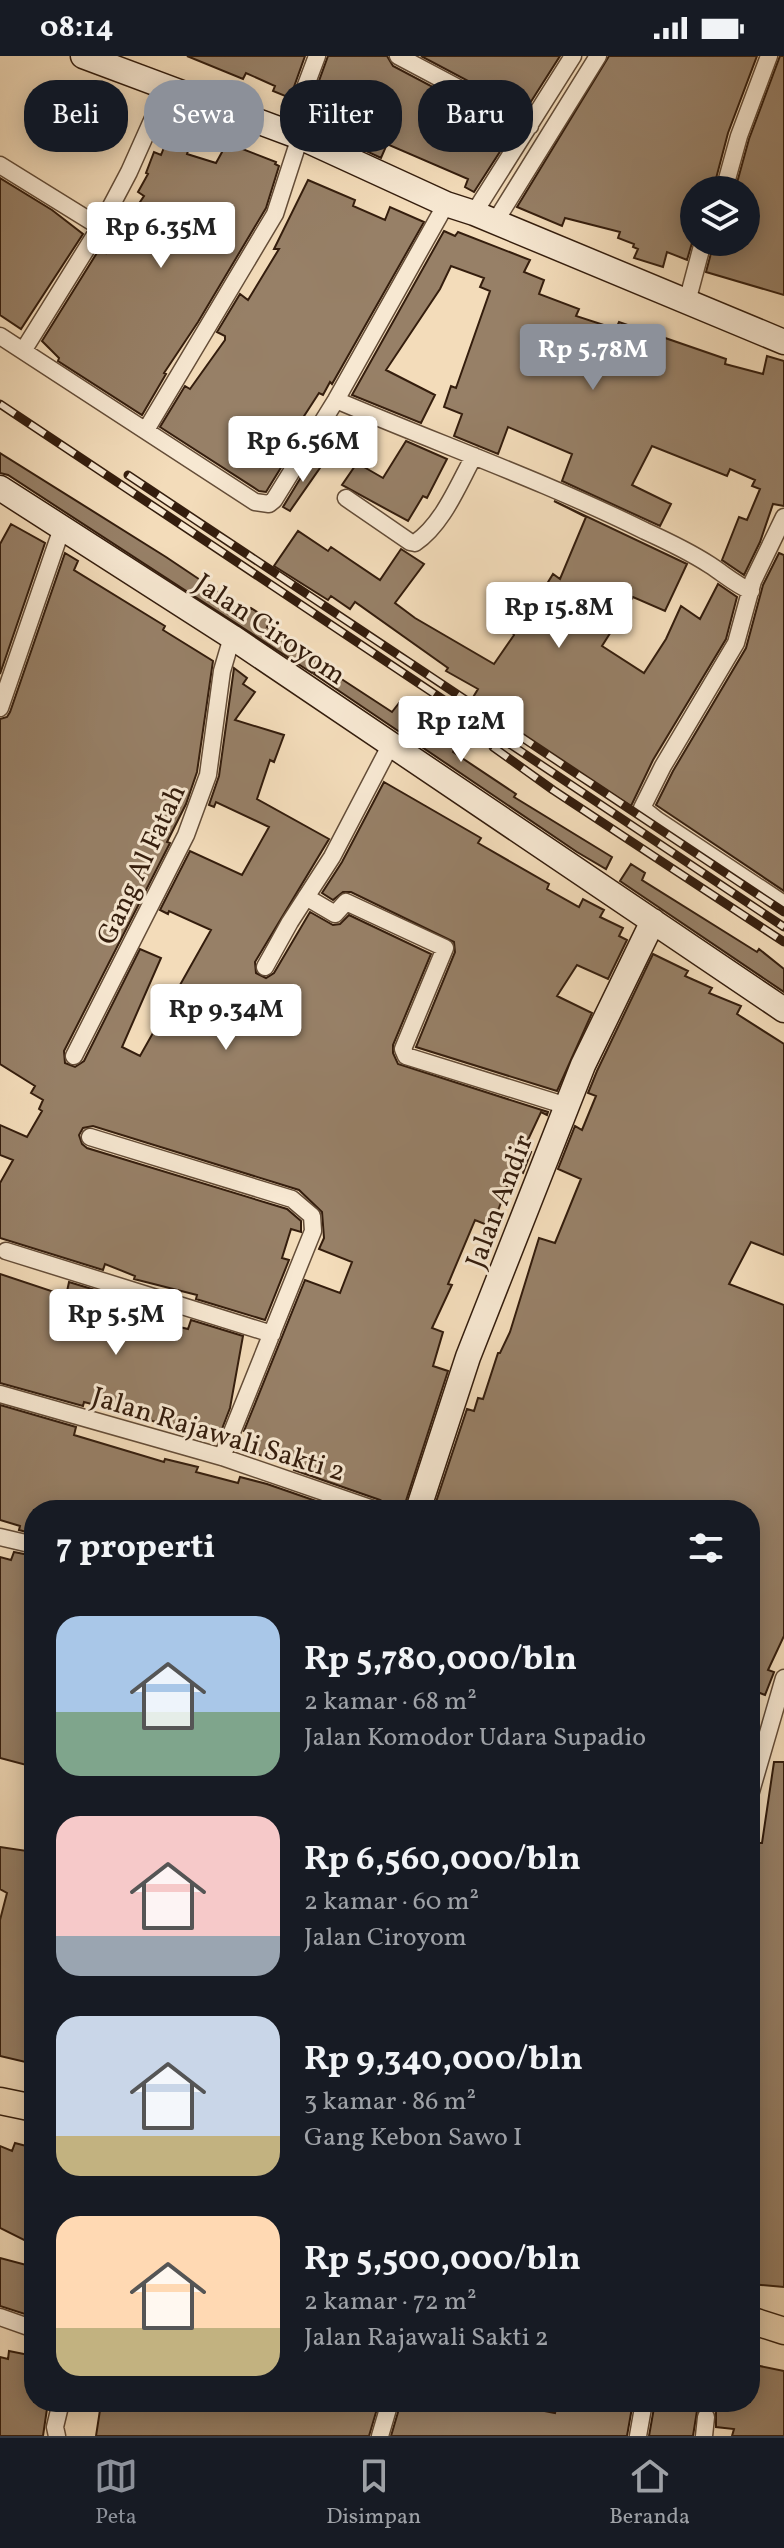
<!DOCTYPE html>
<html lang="id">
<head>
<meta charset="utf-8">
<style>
	:root { --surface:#171b24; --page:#242831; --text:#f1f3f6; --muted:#9ea1a6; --line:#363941; --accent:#8c9099 }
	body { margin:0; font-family:Vollkorn,serif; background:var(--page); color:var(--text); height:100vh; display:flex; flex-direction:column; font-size:30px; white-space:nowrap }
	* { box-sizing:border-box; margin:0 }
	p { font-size:26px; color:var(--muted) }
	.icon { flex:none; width:44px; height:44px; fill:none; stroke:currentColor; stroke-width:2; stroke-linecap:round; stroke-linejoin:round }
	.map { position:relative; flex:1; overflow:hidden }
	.details { position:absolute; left:24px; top:1444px; width:736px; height:912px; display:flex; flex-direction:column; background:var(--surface); border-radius:32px; box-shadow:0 4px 20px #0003 }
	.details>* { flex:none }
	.banner { position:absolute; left:24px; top:24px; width:736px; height:72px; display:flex; gap:16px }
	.buttons { position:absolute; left:680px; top:120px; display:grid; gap:16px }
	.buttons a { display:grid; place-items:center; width:80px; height:80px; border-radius:50%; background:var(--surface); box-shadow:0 4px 20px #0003; font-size:40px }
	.price { position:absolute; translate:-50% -68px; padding:0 18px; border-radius:8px; background:#fff; color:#222; font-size:26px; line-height:52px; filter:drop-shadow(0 2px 4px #0008) }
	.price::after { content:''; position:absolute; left:50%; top:48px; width:24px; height:18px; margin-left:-12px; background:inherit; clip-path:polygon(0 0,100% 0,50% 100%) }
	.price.current { background:var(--accent); color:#fff }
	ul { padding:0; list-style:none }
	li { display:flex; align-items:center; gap:24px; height:200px; padding:0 32px }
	li span { display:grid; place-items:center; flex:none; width:224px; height:160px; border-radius:24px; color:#555 }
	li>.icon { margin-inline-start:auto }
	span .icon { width:96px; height:96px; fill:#fffc; stroke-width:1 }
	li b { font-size:34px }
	h2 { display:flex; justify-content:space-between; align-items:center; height:96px; padding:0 32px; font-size:34px }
	.tag { padding:0 28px; border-radius:32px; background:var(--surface); box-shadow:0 4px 20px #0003; font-size:28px; line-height:72px }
	.tag.current { background:var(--accent); color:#fff }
	.status { display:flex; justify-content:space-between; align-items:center; height:56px; padding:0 40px; background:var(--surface); direction:ltr }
	.status svg { height:22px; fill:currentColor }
	.tab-bar { display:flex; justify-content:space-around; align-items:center; height:112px; border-top:2px solid var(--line); background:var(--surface); font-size:22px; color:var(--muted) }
	.tab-bar a { display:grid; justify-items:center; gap:4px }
	.tab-bar .current { color:var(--accent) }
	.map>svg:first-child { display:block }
	.building { fill:#978067; stroke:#341d0d; stroke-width:2 }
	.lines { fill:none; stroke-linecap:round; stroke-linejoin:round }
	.street-casing { stroke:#644d38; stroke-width:19 }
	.secondary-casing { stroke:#341d0d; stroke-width:27 }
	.primary-casing { stroke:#341d0d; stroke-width:29 }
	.street { stroke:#f7e8d2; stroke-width:16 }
	.secondary { stroke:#f7e8d2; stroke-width:24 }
	.primary { stroke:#f3dcba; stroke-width:26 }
	.rail-casing { stroke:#341d0d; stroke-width:9 }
	.rail { stroke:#f7e8d2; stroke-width:6; stroke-dasharray:18; stroke-linecap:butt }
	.labels { text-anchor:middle; stroke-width:6; stroke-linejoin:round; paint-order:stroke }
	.street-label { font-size:28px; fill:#341d0d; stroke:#f7e8d2 }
</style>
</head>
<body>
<div class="status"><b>08:14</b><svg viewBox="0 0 49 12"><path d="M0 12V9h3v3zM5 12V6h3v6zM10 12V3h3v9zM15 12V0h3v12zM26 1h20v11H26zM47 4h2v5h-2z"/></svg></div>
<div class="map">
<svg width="784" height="2380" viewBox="0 0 784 2380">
	<rect width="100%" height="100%" fill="#f3dcba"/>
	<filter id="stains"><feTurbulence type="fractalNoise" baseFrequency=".0025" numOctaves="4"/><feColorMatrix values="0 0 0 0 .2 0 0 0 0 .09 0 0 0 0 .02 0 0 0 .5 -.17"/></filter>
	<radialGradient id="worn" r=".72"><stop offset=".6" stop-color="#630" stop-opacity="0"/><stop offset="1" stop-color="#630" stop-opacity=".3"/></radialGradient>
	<!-- building -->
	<path class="building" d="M187,0h118l-15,42 -17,-7 2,-5 -29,-13 -3,6z
		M328,0h59l6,10 121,64 -40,62 -9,-5 3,-8 -81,-35 -6,14 -43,-20 4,-8 -35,-16z
		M421,0h139l-35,55z
		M609,0h148l-29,77 -15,57h-19v46l-7,24 -20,-8 -4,15 -29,-9 4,-9 -5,-2 1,-3 -16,-6 2,-6 -55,-14 -3,8 -45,-19z
		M780,0h4v239l-78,-23 8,-30h32v-52h-11l14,-51z
		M169,79l22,7 -4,12 29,9 11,-20 49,19 -1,2 4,2 -13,42 -68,114 -34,51 2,1 -24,41 -84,-54 1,-3 -17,-17 58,-93 6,5 38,-57 -6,-4 10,-18 -2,-1 8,-21 7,3z
		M0,122l52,32 31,24 -62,95 -21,-14z
		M308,124l47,20 -2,6 32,14 5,-13 34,15 -92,162 -2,-2 -7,13 -4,-2 -33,51 7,4 -27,44 -7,-1 -99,-64 25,-41 5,3 35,-49v-4l-8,-4 23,-38 8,6 31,-51h-5z
		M444,175l11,5 3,-4 72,28 -6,12 20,8 -5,14 40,15 -3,7 40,13 3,-7 23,8 84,29 -1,5 38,10 4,-18 17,5v145l-11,-2 -13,38 -16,33 -22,-15 17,-43 8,3 13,-31 -8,-3 3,-6 -25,-11 -3,7 -75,-30 -20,39 39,19 -11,22 -98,-45 10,-27 -64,-27 -10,27 -44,-18 8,-22 -18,-7 7,-21 5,2 34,-97 -10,-4 4,-9 -33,-12 -11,23 -54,81 49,25 -14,28 -69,-28z
		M406,385l41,18 -20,39 -4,-2 -15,25 -66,-36 15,-22 26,15z
		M0,397l166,104 82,55 3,-4 20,13 -4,6 53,36 -8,10 -304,-198 -8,-2z
		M312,403l10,6 -32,46 -7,-4z
		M554,445l133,63 -22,47 -32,-14 -31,49 42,27 22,-34 15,-33 19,13 18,-35 19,13 -11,42 -73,121 -22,46 -144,-93 2,-3 -17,-11 6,-10 -32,-18 2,-3 -93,-66 -5,7 -19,-13 -3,4 -54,-34 24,-35 30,20 3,-4 49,33 21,-31 23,15 -29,39 20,15 79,46 20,-29 -17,-26 23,-13 14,9 19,-31 7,5 26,-62z
		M11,468l34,19 -45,131v-130z
		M65,497l13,8 -4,9 91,56 -2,4 50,31 -16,111 -11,32 -19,38 3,1 -106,208 1,12 10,4 9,-6 56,-112 21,9 -39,89 18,9 71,-126 -42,-19 -1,3 -8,-4 30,-59 52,24 27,-48 -53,-25 -2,5 -5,-2 10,-29 15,-108 13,10 -4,6 12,8 -20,28 49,15 -10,27 -4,-2 -13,39 72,40 -74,123 1,11 10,5 8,-5 36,-61 23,13 7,-1 9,-9 82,39 -38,91v8l5,11 150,48 -1,3 -6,-3 -15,32h3l-2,6 4,2 -8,21 -10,-3 -21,57 -17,-7 -27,64 4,1 -20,43 11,4 -10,34 15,5 -45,139h-16l-2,-7 -5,-3 -86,-30 1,-4 -45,-14 5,-16 -11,-5 61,-151 35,13 12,-31 -33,-13 5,-11 -2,-26 -23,-22 -206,-64 -10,2 -4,7 3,9 5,4 200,61 14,12v11l-10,-3 -9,29 7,2 -24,60 -69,-21 1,-4 -63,-16 1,-3 -30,-12 -2,6 -103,-32v-55l13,-23 -13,-5v-30l27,12 15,-26 -3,-2 4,-9 -12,-7 4,-7 -35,-22v-345l7,-2 3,-5z
		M779,497l5,2v336l-128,-86 17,-34 73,-123 17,-63z
		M320,609l72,47 7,-9 13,9 -2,3 46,31 -3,6 63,42 -2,3 98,60 -6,12 -29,-17 -263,-178z
		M384,726l97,56 -3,5 71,41 -2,5 32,18 4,-8 21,11 -4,7 23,11 -4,8 8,4 -19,39 -31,-14 -20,31 35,17 -35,78 -141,-44 39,-95 -1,-10 -103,-50h-8l-10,8 -11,-7 20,-31z
		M631,808l14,9 -3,7 115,72 2,-3 25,20v23l-164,-111z
		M653,898l35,17 -3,5 27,12 -3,5 32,13 -4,8 47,30v211l-33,-13 -22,42 55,21v331l-16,34 6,2 -9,23 -15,-6v-100l6,-13 -6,-2v-64h-297l-18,-5 32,-96 7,2 4,-13 5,1 15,-46h2l10,-21 29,-94 16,5 26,-64 -23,-10 17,-43 7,4 14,-34 -8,-3 9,-22z
		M0,1218l66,22 3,-14 26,8 -4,10 32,14 4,-14 22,7 -3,12 42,10 3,-9 52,16 -13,72 -10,26 -10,-4 -2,8 -78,-24 -46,-12 -1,4 -83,-23z
		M0,1349l76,22 -2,8 90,27 1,-3 33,8 -2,5 42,11 2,-6 27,7 75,26h-308v24l-15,-4 1,-4 -20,-6z
		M14,1496l20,4v211l-34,-9v-201l11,3z
		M774,1706h10v525l-34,-3v-54h4l5,-68 -9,-2v-281l7,-36h5z
		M0,1791l34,5v212l-34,-8v-136l7,-27 -7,-4z
		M15,2087l19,5v97l-34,-17v-82l12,5z
		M0,2202l34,9v50l-34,-11z
		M9,2295l25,5 -3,28h3v18h14l-5,34h-43v-79l8,2z
		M750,2308l34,7v65h-52l2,-7 -18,-2v-15l-10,-6 -9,5 -4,25h-44l6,-34h95z
		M105,2346h49l50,7v-7h27l31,4 1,-4h116l-10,34h-273l4,-26h3z
		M401,2346h119l-1,4 36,7 3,-11h75l-6,34h-236z"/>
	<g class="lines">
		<defs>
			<path id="street" d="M398,0l132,70
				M288,77l29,-77
				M0,109l100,62
				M724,134l15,-54 30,-80
				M474,157l99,-157
				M495,166l103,-166
				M687,246l16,-60
				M0,280l255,166 14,2 5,-4 62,-100 110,-196
				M23,295l77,-124 29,-55 37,-83
				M336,344c103,44 208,81 309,131 22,10 45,21 65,34 14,9 26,20 41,26
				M146,374l129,-216 25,-77
				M346,442l64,44 5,1c28,-19 43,-58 59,-87
				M784,461l-31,64 -17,62 -73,123 -21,42 15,12 127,84
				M0,652l62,-180
				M306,841l29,17 11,-12 99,46 -42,101 3,7 161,50
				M265,911l25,-45 42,-65 59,-113
				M74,1000l112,-221 22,-60 14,-104 10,-34
				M90,1081l202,62 20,17 1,15 -91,226
				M6,1195l266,83
				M0,1338l222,63 154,53
				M0,1481l34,8
				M750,1739l34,-117
				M0,2261l34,12
				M57,2380l-2,-9 6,-25
				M380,2380l10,-34
				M638,2380l6,-34
				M704,2380l2,-19"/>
			<path id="secondary" d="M83,0l217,81 146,67 28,9 310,129
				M0,432l232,149 552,373
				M418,1454l50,-153 115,-292 70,-144"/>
			<path id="primary" d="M0,2045l34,7
				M750,2264l34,11"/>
		</defs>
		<!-- street casing -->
		<use href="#street" class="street-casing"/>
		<!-- secondary casing -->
		<use href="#secondary" class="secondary-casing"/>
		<!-- primary casing -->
		<use href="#primary" class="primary-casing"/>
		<!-- street -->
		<use href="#street" class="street"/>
		<!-- secondary -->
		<use href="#secondary" class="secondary"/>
		<!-- primary -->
		<use href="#primary" class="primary"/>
		<defs>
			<path id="rail" d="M0,348l784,523
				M128,419l656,437
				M493,691l60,43 231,152"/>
		</defs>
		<!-- rail casing -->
		<use href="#rail" class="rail-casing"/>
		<!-- rail -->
		<use href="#rail" class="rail"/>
	</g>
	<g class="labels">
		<!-- street labels -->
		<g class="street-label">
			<text transform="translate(271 572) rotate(34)" y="10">Jalan Ciroyom</text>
			<text transform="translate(140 808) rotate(-65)" y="10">Gang Al Fatah</text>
			<text transform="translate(498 1145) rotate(-69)" y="10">Jalan Andir</text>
			<text transform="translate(219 1377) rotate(17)" y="10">Jalan Rajawali Sakti 2</text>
		</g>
	</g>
	<rect width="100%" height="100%" filter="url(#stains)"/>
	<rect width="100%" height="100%" fill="url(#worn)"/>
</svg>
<div class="buttons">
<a><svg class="icon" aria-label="layers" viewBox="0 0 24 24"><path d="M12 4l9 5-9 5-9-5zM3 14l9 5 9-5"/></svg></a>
</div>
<b class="price" style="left:161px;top:214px">Rp 6.35M</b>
<b class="price current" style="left:593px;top:336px">Rp 5.78M</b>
<b class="price" style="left:303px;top:428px">Rp 6.56M</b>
<b class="price" style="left:559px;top:594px">Rp 15.8M</b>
<b class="price" style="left:461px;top:708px">Rp 12M</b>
<b class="price" style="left:226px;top:996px">Rp 9.34M</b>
<b class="price" style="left:116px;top:1301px">Rp 5.5M</b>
<div class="banner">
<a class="tag">Beli</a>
<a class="tag current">Sewa</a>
<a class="tag">Filter</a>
<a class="tag">Baru</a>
</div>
<section class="details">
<h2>7 properti<svg class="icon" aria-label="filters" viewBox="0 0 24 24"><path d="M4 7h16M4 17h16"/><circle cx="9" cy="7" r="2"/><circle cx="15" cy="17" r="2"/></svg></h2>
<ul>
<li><span style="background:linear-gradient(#a9c7e8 60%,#7fa58c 0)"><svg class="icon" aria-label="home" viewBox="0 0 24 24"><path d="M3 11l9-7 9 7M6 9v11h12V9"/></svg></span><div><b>Rp 5,780,000/bln</b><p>2 kamar · 68 m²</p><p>Jalan Komodor Udara Supadio</p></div></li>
<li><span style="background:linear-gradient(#f6c9c9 75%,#9aa5b1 0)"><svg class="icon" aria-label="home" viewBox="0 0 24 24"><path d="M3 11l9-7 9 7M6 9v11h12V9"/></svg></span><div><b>Rp 6,560,000/bln</b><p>2 kamar · 60 m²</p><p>Jalan Ciroyom</p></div></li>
<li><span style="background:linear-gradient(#c9d6e8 75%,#c2b280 0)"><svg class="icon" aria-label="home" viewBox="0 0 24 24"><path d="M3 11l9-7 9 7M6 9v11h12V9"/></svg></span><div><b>Rp 9,340,000/bln</b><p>3 kamar · 86 m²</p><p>Gang Kebon Sawo I</p></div></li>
<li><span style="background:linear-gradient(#ffd9b3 70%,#c2b280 0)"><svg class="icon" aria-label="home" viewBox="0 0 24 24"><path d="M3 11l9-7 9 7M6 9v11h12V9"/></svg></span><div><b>Rp 5,500,000/bln</b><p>2 kamar · 72 m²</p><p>Jalan Rajawali Sakti 2</p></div></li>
</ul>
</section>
</div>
<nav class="tab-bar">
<a class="current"><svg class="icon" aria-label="map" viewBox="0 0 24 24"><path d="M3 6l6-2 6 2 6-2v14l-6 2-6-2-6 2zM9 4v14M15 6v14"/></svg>Peta</a>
<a><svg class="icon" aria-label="saved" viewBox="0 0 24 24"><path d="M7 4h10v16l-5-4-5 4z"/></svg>Disimpan</a>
<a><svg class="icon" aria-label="home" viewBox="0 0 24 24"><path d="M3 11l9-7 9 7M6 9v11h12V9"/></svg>Beranda</a>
</nav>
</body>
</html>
